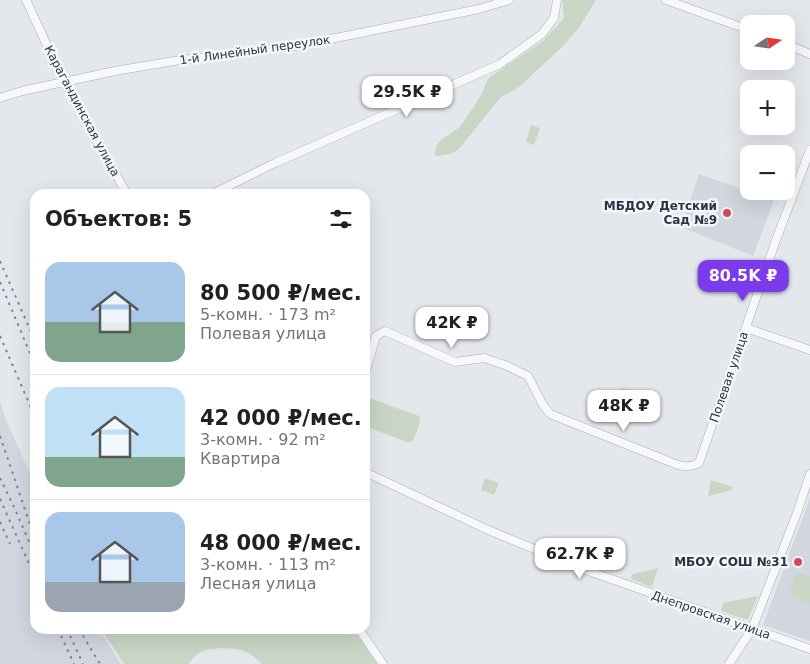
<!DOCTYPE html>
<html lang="ru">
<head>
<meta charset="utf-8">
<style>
	:root { --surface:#fff; --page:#f6f6f6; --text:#202124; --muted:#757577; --line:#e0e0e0; --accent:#7c3aed }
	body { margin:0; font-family:"DejaVu Sans",sans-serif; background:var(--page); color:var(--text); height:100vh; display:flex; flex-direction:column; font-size:19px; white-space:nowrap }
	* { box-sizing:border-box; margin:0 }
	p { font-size:16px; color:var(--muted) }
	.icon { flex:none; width:28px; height:28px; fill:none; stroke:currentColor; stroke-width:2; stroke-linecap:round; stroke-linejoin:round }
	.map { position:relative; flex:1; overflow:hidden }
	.side { position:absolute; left:30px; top:189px; width:340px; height:445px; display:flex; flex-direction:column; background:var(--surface); border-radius:15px; box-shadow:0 5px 20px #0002 }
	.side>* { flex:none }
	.needle { width:32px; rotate:77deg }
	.tools { position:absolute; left:740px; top:15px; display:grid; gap:10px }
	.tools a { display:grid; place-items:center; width:55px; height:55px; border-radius:10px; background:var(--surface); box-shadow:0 5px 20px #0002; font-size:25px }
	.price { position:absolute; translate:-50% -42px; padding:0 11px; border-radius:10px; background:#fff; color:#222; font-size:16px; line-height:32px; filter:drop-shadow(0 1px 2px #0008) }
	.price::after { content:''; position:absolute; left:50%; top:30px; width:15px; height:11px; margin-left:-8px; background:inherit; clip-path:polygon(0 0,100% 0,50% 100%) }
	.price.active { background:var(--accent); color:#fff }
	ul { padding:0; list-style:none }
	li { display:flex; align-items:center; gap:15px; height:125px; padding:0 15px }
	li+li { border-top:1px solid var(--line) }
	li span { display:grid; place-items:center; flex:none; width:140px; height:100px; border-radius:15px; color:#555 }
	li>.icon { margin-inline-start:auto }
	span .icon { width:60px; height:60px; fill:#fffc; stroke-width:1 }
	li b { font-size:21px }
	h2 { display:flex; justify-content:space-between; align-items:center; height:60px; padding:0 15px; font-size:21px }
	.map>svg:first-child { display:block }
	.built { fill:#d2d6de }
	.green { fill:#c9d6c5 }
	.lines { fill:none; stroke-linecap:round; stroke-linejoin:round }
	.minor-casing { stroke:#a9aeb7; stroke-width:9 }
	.minor { stroke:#f7f8fa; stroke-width:8 }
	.rail { stroke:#7d8696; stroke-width:2; stroke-dasharray:2.5 5; stroke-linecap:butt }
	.poi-dot { fill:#d1495b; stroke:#f4f6f9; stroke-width:2 }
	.labels { text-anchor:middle; stroke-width:5; stroke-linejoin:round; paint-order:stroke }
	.street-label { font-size:12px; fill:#2b3445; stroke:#f4f6f9 }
	.poi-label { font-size:12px; font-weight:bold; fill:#2b3445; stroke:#f4f6f9; text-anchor:end }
</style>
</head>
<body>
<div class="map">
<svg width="810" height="664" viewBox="0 0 810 664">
	<rect width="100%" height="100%" fill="#e4e7ec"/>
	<!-- built -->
	<path class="built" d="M699,174l75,26 -21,56 -72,-29z
		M0,401l4,14 31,70v144h64l22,35h-120l-1,-3z
		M810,498v143l-47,-16z"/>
	<!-- green -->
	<path class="green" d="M562,0h34l-18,29 -18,20 -40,37 -20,12 -41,51c-6,5 -17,7 -24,7 0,-20 17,-19 27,-32 4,-6 19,-27 21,-33 3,-7 2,-8 7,-14l53,-36 21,-23z
		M531,125l9,3 -6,17 -8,-3z
		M622,388l32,9 -5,14 -32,-10z
		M368,399h4l47,17 1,6 -7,19 -3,1h-3l-42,-16v-20z
		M485,478l14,5 -5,12 -13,-5z
		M711,480l21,7v3l-24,6z
		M658,568l-6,19 -21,-8 1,-5z
		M800,573l10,4v26c-21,-8 -23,-6 -15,-28z
		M758,596l-10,24 -27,-9 2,-8z
		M101,629h252l24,35h-115c-4,-5 -10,-9 -16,-12 -11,-5 -36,-5 -47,1 -4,2 -8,8 -11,11h-64z"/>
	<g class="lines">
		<defs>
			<path id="minor" d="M26,0l38,82 63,112
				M666,0l83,30
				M786,44l24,10
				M0,98l22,-7 93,-20 65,-11 57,-6 59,-8 183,-37 30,-9
				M212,194l63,-31 225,-99 42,-30 12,-16 3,-18
				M746,328l64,22
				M365,373l11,-37 9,-5 70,31 29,-4 21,7 23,11 15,29 7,9 118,47c12,5 19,8 31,2l77,-223 34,-90
				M365,472l121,57 94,39 230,81
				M359,629l24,35
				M729,664l23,-35 45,-116 13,-39"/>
		</defs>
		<!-- minor casing -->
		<use href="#minor" class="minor-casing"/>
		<!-- minor -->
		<use href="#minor" class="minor"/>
		<!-- rail -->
		<path class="rail" d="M0,261l35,80
			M0,282l35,83
			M0,336l35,81
			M0,436l35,103
			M0,478l14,29 21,48
			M0,499l35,78
			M0,522l10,22
			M58,629l16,35
			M67,629l16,35
			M79,629l21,35"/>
	</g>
	<!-- markers -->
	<g class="poi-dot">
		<circle cx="727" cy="213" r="5"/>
		<circle cx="798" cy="562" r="5"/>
	</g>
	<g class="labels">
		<!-- street labels -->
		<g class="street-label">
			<text transform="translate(255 50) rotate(-8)" y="4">1-й Линейный переулок</text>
			<text transform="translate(82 111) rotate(62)" y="4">Карагандинская улица</text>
			<text transform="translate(729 377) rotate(-71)" y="4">Полевая улица</text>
			<text transform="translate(711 615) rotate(19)" y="4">Днепровская улица</text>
		</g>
		<!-- poi labels -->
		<g class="poi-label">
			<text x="717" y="210">МБДОУ Детский<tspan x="717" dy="14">Сад №9</tspan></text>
			<text x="788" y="566">МБОУ СОШ №31</text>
		</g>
	</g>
</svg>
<div class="tools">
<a><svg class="needle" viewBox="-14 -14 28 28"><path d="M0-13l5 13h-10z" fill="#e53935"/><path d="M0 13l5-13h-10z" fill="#757577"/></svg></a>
<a>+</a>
<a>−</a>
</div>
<b class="price" style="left:407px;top:118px">29.5K ₽</b>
<b class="price active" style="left:743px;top:302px">80.5K ₽</b>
<b class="price" style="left:452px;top:349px">42K ₽</b>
<b class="price" style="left:624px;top:432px">48K ₽</b>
<b class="price" style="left:580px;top:580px">62.7K ₽</b>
<section class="side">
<h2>Объектов: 5<svg class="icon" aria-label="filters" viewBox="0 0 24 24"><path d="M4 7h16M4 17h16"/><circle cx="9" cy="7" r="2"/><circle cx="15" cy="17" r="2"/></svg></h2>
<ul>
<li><span style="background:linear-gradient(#a9c7e8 60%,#7fa58c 0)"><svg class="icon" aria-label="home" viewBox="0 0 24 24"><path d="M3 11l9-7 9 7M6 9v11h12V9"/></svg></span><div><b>80 500 ₽/мес.</b><p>5-комн. · 173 m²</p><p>Полевая улица</p></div></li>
<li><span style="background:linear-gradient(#bfe0f5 70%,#7fa58c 0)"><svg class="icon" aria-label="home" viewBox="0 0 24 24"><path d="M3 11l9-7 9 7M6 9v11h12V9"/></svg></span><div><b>42 000 ₽/мес.</b><p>3-комн. · 92 m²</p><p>Квартира</p></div></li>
<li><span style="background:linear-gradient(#a9c7e8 70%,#9aa5b1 0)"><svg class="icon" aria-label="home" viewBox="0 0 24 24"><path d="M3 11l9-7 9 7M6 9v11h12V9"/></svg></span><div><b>48 000 ₽/мес.</b><p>3-комн. · 113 m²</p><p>Лесная улица</p></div></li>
</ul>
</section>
</div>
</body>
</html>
